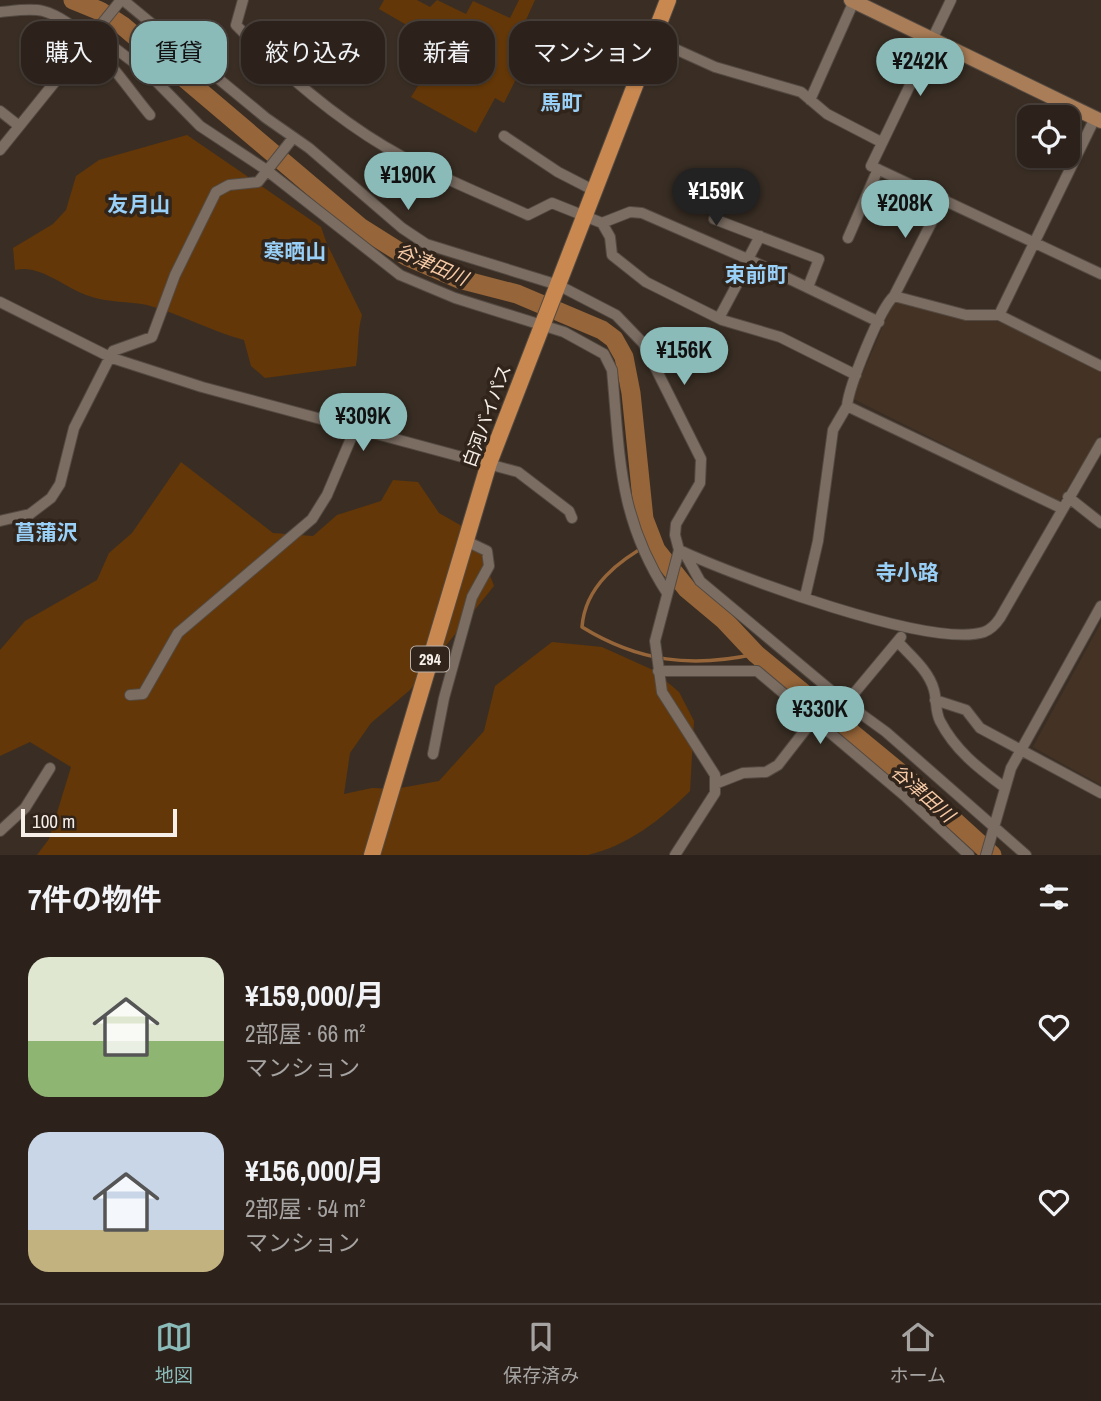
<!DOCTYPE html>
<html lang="ja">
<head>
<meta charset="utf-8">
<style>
	:root { --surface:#2c221b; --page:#342a24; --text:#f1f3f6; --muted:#a6a4a3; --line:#483f3a; --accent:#8bbbb9 }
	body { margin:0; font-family:"Archivo Narrow","Noto Sans JP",sans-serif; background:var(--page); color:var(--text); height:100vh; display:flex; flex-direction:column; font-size:26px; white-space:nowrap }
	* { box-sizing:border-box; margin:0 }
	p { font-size:23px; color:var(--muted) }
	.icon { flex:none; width:38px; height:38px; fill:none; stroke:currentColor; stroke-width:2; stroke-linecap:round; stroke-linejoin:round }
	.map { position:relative; height:855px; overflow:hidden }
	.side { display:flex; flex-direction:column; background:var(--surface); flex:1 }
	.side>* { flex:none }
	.banner { position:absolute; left:21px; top:21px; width:700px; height:63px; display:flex; gap:14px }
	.fabs { position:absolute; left:1017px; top:105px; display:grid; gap:14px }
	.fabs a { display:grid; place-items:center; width:63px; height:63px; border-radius:14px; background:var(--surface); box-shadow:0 2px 5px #0004,0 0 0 2px var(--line); font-size:35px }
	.scale { position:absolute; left:21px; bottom:18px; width:156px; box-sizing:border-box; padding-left:7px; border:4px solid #f6eee8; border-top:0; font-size:19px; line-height:24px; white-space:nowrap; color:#f6eee8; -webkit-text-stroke:5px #30241b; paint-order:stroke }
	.price { position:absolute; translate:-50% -60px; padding:0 16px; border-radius:24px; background:var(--accent); color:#111; font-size:23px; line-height:46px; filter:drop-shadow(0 2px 4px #0008) }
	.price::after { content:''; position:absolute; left:50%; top:42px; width:21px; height:16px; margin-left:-10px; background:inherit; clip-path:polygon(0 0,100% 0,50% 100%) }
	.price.current { background:#222; color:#fff }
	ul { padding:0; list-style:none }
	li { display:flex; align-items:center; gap:21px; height:175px; padding:0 28px }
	li span { display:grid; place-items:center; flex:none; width:196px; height:140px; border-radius:21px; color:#555 }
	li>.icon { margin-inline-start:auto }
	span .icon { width:84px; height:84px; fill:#fffc; stroke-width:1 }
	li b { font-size:30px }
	h2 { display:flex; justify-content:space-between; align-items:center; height:84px; padding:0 28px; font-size:30px }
	.tag { padding:0 24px; border-radius:21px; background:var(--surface); box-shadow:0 2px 5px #0004,0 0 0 2px var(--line); font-size:24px; line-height:63px }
	.tag.current { background:var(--accent); color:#111 }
	.tab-bar { display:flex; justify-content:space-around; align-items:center; height:98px; border-top:2px solid var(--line); background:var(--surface); font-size:19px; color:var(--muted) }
	.tab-bar a { display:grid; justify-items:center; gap:4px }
	.tab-bar .current { color:var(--accent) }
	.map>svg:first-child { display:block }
	.built { fill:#443324 }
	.green { fill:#633707 }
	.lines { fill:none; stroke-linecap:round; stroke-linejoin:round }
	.stream { stroke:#966539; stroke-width:3.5 }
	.river { stroke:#966539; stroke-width:19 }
	.minor-casing { stroke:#544a42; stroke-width:12 }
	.major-casing { stroke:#544a42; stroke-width:16 }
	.highway-casing { stroke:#544a42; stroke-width:18 }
	.minor { stroke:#7b6d62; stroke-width:10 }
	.major { stroke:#a97d57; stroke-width:14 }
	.highway { stroke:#c88850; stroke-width:16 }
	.labels { text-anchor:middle; stroke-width:7; stroke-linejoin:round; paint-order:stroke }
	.shield { fill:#30241b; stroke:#bbb1aa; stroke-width:2 }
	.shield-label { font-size:16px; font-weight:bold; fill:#f6eee8 }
	.street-label { font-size:18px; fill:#f6eee8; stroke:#30241b }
	.water-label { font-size:19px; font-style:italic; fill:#f7caa5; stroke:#30241b }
	.quarter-label { font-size:21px; font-weight:bold; fill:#99d0f8; stroke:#30241b }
</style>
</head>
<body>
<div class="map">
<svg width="1101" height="855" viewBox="0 0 1101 855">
	<rect width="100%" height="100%" fill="#3a2e24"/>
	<!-- built -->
	<path class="built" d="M894,301l71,19h33l103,50v63l-42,69 -207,-104z
		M1101,623v162l-68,-38z"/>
	<!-- green -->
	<path class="green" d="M384,0h33l13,7 7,-7 29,14 7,-13 37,17 9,-18h16l-15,33 25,12 -8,19 -11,-5 -22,44 -9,-5 -19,35 -65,-36 32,-51 -64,-37z
		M187,135l134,92 6,17 35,71c-5,18 -3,33 -6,51l-91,12 -14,-12 -7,-26c-34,-9 -63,-26 -97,-35 -18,-4 -39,-2 -58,-9 -25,-8 -48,-32 -74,-26l-2,-22 40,-24 13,-14 10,-34 23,-16z
		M181,462l92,71 40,3 24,-21 44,-14 12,-21 25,2 21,31 35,20 20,53 -84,104 -39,33 -21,30 -6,41 28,-6 23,1 44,-8 45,-50 11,-45 57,-44 50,5 51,23 26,22 15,29 -4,70c-28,28 -63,55 -102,64h-551l12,-16 22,-72 -41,-25 -30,14v-106l25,-29 72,-41 12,-27 23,-20z"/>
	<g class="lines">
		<!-- stream -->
		<path class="stream" d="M653,542c-34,18 -68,44 -71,85 57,35 109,41 174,27"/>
		<!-- river -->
		<path class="river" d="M73,0l27,11 23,15 237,201 46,29 53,23 58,15 85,36 12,9 10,18 7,36 13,126 12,31 31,39 37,31 32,34 159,131 77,70"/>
		<defs>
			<path id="minor" d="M123,0l143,118 43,30 93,80 24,16 132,41 58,30 27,28 58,116 -1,24 -24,41 -1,11 4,15 -24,91 7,51 53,83v18l-40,62
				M243,0l-7,25c49,50 104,98 167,132 40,22 84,39 125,58l24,-12 50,20
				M951,0l-80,166 230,108
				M0,12c13,-1 30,-4 43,-1 42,11 80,72 107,104
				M95,33l54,41 51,52 65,43 135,106 55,23 109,34 40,22 8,16c8,87 6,147 55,223
				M653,39l62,28 86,25 26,22 54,28
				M810,100l44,-99
				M0,111l19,15
				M504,136l54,36 35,18
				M0,150l121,-150
				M714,219l105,40 -11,28
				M848,238l30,-69
				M748,259l12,-23
				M894,296l50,-98
				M0,302l112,56 90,29 316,85 51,39 3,7
				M999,315l96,-197
				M719,318l31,-58
				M856,375l-76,-38 -58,-17 -76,-38 -34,-27 -2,-18 -8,-14 28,-11 12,1 108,47 129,62
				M1068,497l33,26
				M1061,508l-214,-102c2,-20 33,-98 47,-110l72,19h33l102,51
				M0,521l30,-7 21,-16 9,-14 14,-56 39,-77 39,-14 23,-62 41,-83 13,-7 29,-3 35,-44
				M679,550c56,26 251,99 305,82 8,-3 12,-8 16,-14l101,-175
				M684,552l16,29 146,122 40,29 140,123
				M805,597l13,-56 15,-111 14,-24
				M898,642c13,14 31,29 36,48 3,11 1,21 6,31 15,29 38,47 64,66
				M658,671h99l149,126 63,58
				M130,695l13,-1 35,-61 134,-114 15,-24 28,-66
				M935,700l31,10 14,18 121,65
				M846,703l55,-66
				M433,754l11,-56 28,-101 17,-31 -2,-15 -21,-10
				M715,784l28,-11 23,-1 12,-7 35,-45
				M0,831l25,-23 25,-40
				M986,855l25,-87 90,-162"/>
			<path id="major" d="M851,0l250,121"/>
			<path id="highway" d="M372,855l117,-392 179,-463"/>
		</defs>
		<!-- minor casing -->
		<use href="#minor" class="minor-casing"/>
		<!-- major casing -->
		<use href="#major" class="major-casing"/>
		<!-- highway casing -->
		<use href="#highway" class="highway-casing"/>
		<!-- minor -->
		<use href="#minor" class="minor"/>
		<!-- major -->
		<use href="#major" class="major"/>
		<!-- highway -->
		<use href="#highway" class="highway"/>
	</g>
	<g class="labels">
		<!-- shield labels -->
		<rect class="shield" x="411" y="646.5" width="38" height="25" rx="5"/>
		<g class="shield-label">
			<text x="430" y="665">294</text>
		</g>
		<!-- street labels -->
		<g class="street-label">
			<text transform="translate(487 416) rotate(-70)" y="6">白河バイパス</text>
		</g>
		<!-- water labels -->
		<g class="water-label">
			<text transform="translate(432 264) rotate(24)" y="7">谷津田川</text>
			<text transform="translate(923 793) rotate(41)" y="7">谷津田川</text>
		</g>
		<!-- quarter labels -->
		<g class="quarter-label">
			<text x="561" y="110">馬町</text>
			<text x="139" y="212">友月山</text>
			<text x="295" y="259">寒晒山</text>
			<text x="756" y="282">束前町</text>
			<text x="46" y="540">菖蒲沢</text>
			<text x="907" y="580">寺小路</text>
		</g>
	</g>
</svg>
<div class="fabs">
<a><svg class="icon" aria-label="locate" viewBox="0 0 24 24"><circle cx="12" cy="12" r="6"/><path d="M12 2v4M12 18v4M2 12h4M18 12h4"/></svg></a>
</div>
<div class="scale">100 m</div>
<b class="price" style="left:920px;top:98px">¥242K</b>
<b class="price" style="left:408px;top:212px">¥190K</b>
<b class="price current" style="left:716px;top:228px">¥159K</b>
<b class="price" style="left:905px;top:240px">¥208K</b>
<b class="price" style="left:684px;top:387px">¥156K</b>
<b class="price" style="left:363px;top:453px">¥309K</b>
<b class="price" style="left:820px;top:746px">¥330K</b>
<div class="banner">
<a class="tag">購入</a>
<a class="tag current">賃貸</a>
<a class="tag">絞り込み</a>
<a class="tag">新着</a>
<a class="tag">マンション</a>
</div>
</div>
<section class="side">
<h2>7件の物件<svg class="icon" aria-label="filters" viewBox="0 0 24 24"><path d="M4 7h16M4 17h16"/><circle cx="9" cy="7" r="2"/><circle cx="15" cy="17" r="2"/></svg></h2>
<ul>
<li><span style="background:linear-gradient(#dfe7d0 60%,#8fb573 0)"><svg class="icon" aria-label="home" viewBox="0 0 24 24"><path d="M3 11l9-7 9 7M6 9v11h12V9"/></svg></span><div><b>¥159,000/月</b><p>2部屋 · 66 m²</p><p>マンション</p></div><svg class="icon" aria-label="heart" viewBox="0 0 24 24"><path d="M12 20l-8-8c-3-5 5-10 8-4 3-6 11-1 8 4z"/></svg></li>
<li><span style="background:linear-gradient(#c9d6e8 70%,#c2b280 0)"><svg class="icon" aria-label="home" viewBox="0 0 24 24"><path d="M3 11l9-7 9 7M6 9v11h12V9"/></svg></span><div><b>¥156,000/月</b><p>2部屋 · 54 m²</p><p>マンション</p></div><svg class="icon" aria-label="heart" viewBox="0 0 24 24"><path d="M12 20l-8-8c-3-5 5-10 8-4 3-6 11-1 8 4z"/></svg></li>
</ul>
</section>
<nav class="tab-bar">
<a class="current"><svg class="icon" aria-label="map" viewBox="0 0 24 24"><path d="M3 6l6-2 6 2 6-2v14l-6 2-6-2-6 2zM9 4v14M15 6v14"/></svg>地図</a>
<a><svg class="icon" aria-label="saved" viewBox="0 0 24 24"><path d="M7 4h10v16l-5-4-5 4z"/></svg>保存済み</a>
<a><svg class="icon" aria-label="home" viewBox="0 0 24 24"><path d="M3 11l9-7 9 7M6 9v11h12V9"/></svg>ホーム</a>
</nav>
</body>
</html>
